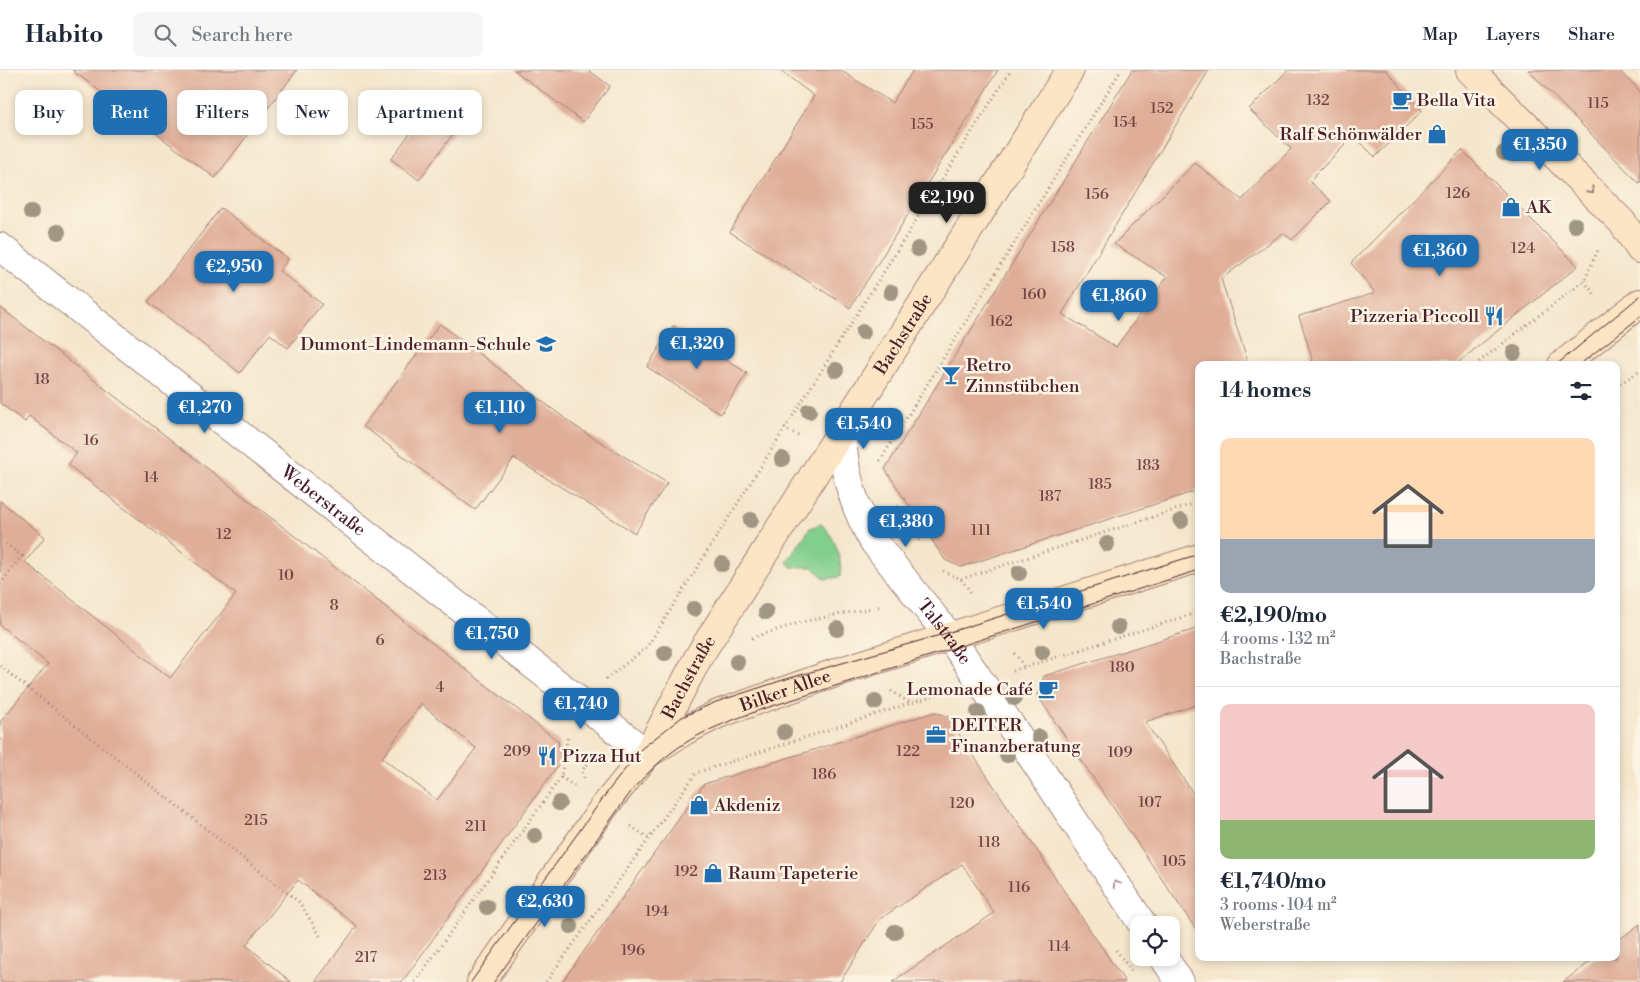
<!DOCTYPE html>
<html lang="en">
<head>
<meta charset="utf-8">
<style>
	:root { --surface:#fff; --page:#f6f6f7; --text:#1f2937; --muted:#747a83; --line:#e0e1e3; --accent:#1f6fb2 }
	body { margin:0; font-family:"Libre Bodoni",serif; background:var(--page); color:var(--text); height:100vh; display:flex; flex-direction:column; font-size:19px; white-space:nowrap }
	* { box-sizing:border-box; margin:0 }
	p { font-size:16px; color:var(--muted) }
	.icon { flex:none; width:28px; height:28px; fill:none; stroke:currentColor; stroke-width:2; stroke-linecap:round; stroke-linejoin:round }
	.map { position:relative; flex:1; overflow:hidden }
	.sheet { position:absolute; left:1195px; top:291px; width:425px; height:600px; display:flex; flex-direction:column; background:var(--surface); border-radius:10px; box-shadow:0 2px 8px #0003 }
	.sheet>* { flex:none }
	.hud { position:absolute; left:15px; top:20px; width:475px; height:45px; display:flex; gap:10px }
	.tools { position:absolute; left:1130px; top:846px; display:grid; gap:10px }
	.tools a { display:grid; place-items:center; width:50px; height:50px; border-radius:10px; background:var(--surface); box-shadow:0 2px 8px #0003; font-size:25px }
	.price { position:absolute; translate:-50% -42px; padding:0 11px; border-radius:10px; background:var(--accent); color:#fff; font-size:16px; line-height:32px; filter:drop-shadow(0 1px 2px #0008) }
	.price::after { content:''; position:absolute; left:50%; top:30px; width:15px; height:11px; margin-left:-8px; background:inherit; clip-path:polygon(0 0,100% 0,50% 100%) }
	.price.on { background:#222; color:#fff }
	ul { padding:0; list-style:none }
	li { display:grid; align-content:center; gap:10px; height:265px; padding:0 25px }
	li+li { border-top:1px solid var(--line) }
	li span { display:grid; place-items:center; height:155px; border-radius:10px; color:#555 }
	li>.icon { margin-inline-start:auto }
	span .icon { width:90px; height:90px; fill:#fffc; stroke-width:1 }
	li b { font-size:21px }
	h2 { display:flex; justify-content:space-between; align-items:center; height:60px; padding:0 25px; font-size:21px }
	.pill { padding:0 18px; border-radius:10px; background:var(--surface); box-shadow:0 2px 8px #0003; font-size:18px; line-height:45px }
	.pill.on { background:var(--accent); color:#fff }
	header { display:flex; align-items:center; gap:30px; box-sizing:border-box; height:70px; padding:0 25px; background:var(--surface); border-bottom:1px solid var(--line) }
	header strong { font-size:24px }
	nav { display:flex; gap:28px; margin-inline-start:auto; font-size:18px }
	.search { width:350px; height:45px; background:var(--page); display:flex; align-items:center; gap:12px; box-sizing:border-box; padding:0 18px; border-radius:10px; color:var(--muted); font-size:19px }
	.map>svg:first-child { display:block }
	.green { fill:#82cf8d; stroke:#66775c }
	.building { fill:#e0ae98; fill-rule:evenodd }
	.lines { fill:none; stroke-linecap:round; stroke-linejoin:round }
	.street-casing { stroke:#a0827c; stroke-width:30 }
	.secondary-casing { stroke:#a0827c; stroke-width:30 }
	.path { stroke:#a0827c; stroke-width:3; stroke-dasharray:1 4; stroke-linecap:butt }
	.street { stroke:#fff; stroke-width:28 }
	.secondary { stroke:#fce5c4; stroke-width:28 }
	.tram { stroke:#4a1f2b; stroke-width:1 }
	.tree { fill:#a09683 }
	.oneway { stroke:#a38278 }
	.oneway2 { stroke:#ae9aa0 }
	.labels { text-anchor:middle; stroke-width:5; stroke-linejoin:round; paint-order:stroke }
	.number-label { font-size:15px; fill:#704346 }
	.poi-label { font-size:18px; fill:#4a1f2b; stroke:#fcf5e5; text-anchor:start }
	.street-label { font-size:18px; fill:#4a1f2b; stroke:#fcf5e5 }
</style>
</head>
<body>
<header>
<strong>Habito</strong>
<div class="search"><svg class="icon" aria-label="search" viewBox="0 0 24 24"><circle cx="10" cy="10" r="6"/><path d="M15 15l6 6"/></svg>Search here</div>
<nav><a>Map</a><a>Layers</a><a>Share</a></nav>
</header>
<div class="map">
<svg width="1640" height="912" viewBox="0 0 1640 912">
	<rect width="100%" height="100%" fill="#fcf5e5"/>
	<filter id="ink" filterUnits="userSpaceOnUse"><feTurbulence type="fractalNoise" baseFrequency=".02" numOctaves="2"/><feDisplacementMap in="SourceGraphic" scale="10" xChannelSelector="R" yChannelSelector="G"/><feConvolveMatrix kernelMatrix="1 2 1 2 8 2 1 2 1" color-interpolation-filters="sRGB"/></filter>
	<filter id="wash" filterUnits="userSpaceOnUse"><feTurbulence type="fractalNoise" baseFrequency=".0096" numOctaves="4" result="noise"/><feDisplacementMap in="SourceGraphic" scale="20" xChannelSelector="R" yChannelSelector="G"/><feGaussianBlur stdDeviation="1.12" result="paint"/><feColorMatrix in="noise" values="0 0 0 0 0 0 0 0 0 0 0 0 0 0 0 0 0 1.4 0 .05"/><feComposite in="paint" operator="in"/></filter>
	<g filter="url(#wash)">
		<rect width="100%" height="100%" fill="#f5e6cc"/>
		<!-- green -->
		<path class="green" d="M821,454c14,12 22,35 19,53l-15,2 -12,-12h-22l-4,-5 23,-34z"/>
		<g id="blocks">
			<!-- building -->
			<path class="building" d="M72,0h225l-82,108z
				M514,0h74l22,16 -27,36z
				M780,0h60l52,33 21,-33h85l-148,238 -120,-76 84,-136z
				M1132,0h77l-147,244 54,33 51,-70 -53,-33 81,-81 47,37 49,-51 -42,-40 39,-39h98l36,41 -47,46 -21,-21 -45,45 22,20 -39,39 -9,-7 -62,46 28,86h-50v125l-238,77 -16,-7 -60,-91z
				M1528,0h91l21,21v93z
				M431,35l28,21 -40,54 -28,-21z
				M1462,80l116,116 -123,99h-131l-11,-3 -14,-46 76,-23 -24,-30z
				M221,138l67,51 -9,12 43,33 -34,44 -18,-14 -30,39 -92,-71z
				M0,237l558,434 3,20 -159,221h-87l42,-56 -59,-46 -52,65 45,37h-291v-260l48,-58 -48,-39v-124l45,36 -20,25 145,116 66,-84 -168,-129 9,-12 -48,-37 -4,6 -25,-19zM421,634l55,44 -39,52 -55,-42z
				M440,254l135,102 92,57 -32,50 -121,-75 -39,52 -112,-84z
				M673,256l74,47 -26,41 -74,-47z
				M1199,558v76l-54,18 54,80v132l-162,-239 7,-19z
				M935,642l12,4 178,266h-233l102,-69 -32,-49 -82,55 -40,63h-278l142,-198z
				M1640,854v58h-77l32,-24h21v-16z"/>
		</g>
	</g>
	<g filter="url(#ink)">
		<use href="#blocks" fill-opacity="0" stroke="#a0827c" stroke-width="1"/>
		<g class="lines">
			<defs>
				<g id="street">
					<path id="s1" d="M0,177l647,507"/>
					<path id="s2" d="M842,358c0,42 11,78 32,114l76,95 74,108 119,180"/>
					<path d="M1164,888l16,24"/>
				</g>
				<g id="secondary">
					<path d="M1470,0l152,152 18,27"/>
					<path d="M1562,295l78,-62"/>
					<path id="s3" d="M648,683l51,-97 371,-586"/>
					<path id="s4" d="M481,912l123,-175 43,-53 39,-24 32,-16 123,-43 358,-113"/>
				</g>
			</defs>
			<!-- street casing -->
			<use href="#street" class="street-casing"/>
			<!-- secondary casing -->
			<use href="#secondary" class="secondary-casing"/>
			<!-- path -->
			<path class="path" d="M1584,211l12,15
				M1475,295l109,-84 15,-33
				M1616,316l24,-15
				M784,358l15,8
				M880,391l241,-391
				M897,436l23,35
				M943,501l18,8 11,15
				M961,509l238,-77
				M0,514l22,-28 -16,-12
				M752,568l49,-16 81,-16
				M1015,583l9,14
				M0,596l300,237 22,36
				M1013,601l186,-59
				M606,609l41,-32 364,-577
				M891,621l20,12
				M561,707l16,11
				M584,708l-2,-7 11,-15
				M631,756l17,12
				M1116,880l15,21
				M415,912l146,-205 7,-42
				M546,912l150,-209 249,-81"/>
			<!-- street -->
			<use href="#street" class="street"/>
			<!-- secondary -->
			<use href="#secondary" class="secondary"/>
			<!-- tram -->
			<path class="tram" d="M1556,295l84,-69
				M1579,295l61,-48
				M471,912l137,-191 33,-42 41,-32 34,-15 67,-22 164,-47 252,-79
				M494,912l139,-193c42,-47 69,-58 127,-79l439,-140"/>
		</g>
		<!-- trees -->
		<g class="tree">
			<circle cx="1504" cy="83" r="8"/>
			<circle cx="950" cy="128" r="8"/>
			<circle cx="31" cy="142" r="8"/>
			<circle cx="1575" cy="155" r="8"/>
			<circle cx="58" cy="162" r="8"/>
			<circle cx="918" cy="179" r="8"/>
			<circle cx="891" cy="222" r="8"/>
			<circle cx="863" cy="262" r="8"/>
			<circle cx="1514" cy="283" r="8"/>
			<circle cx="836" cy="300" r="8"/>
			<circle cx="809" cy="341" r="8"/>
			<circle cx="782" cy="389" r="8"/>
			<circle cx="751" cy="450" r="8"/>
			<circle cx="1181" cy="451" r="8"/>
			<circle cx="1107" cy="474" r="8"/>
			<circle cx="722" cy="494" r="8"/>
			<circle cx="1019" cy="503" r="8"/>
			<circle cx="694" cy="539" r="8"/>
			<circle cx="766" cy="542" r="8"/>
			<circle cx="1118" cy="557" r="8"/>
			<circle cx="837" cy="559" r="8"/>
			<circle cx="1042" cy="582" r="8"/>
			<circle cx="665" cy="583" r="8"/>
			<circle cx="737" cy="592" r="8"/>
			<circle cx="1014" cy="628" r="8"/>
			<circle cx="875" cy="632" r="8"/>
			<circle cx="978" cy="642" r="8"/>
			<circle cx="784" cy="662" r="8"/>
			<circle cx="1039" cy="667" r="8"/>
			<circle cx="1007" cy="685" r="8"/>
			<circle cx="559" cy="733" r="8"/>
			<circle cx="535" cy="766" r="8"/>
			<circle cx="487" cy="837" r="8"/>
			<circle cx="571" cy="856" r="8"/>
			<circle cx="895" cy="862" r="8"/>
		</g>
		<!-- one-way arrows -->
		<defs><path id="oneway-chevron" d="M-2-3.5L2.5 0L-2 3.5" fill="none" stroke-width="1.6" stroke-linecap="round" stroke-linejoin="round" transform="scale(1.25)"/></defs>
		<use class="oneway" href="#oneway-chevron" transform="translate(1591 121) rotate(45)"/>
		<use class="oneway2" href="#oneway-chevron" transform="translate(1116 814) rotate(-124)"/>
	</g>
	<!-- icons -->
	<defs>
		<symbol id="cafe-bare" viewBox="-9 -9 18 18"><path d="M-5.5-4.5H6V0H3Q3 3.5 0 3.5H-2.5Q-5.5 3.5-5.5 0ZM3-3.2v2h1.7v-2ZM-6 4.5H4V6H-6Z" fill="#1f6fb2" stroke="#fcf5e5" stroke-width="2.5" paint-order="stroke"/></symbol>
		<symbol id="shop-bare" viewBox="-9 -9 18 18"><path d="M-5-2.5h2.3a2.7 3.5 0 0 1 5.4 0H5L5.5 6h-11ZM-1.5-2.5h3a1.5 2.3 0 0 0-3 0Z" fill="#1f6fb2" stroke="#fcf5e5" stroke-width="2.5" paint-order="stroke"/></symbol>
		<symbol id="restaurant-bare" viewBox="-9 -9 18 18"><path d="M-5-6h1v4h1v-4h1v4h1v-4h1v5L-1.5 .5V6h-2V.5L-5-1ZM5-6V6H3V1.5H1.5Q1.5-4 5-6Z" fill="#1f6fb2" stroke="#fcf5e5" stroke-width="2.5" paint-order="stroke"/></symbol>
		<symbol id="school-bare" viewBox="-9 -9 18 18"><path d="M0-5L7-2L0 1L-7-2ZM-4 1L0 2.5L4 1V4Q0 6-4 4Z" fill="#1f6fb2" stroke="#fcf5e5" stroke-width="2.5" paint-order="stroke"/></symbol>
		<symbol id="bar-bare" viewBox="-9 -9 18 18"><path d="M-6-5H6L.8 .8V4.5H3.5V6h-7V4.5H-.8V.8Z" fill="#1f6fb2" stroke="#fcf5e5" stroke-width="2.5" paint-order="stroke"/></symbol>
		<symbol id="office-bare" viewBox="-9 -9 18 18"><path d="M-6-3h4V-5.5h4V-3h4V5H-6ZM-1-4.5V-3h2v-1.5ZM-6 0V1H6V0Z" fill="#1f6fb2" stroke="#fcf5e5" stroke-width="2.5" paint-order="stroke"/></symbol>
	</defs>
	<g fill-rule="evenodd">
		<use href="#cafe-bare" x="1388" y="16" width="28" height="28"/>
		<use href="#shop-bare" x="1423" y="50" width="28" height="28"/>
		<use href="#shop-bare" x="1497" y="123" width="28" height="28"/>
		<use href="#restaurant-bare" x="1480" y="232" width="28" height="28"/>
		<use href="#school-bare" x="532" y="260" width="28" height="28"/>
		<use href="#bar-bare" x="937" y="291" width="28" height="28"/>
		<use href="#cafe-bare" x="1034" y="605" width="28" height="28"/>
		<use href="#office-bare" x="922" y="651" width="28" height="28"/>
		<use href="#restaurant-bare" x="533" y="672" width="28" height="28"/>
		<use href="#shop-bare" x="685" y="721" width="28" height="28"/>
		<use href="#shop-bare" x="699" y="789" width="28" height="28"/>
	</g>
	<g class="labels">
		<!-- number labels -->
		<g class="number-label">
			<text x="1318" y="35">132</text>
			<text x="1598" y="38">115</text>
			<text x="1162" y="43">152</text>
			<text x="1125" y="57">154</text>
			<text x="922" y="59">155</text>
			<text x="1458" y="128">126</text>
			<text x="1097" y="129">156</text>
			<text x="1063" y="182">158</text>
			<text x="1523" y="183">124</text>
			<text x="1034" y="229">160</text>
			<text x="1001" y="256">162</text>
			<text x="42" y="314">18</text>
			<text x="91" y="375">16</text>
			<text x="1148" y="400">183</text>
			<text x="151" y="412">14</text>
			<text x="1100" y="419">185</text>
			<text x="1050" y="431">187</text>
			<text x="981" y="465">111</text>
			<text x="224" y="469">12</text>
			<text x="286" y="510">10</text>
			<text x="334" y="540">8</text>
			<text x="380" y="575">6</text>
			<text x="1122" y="602">180</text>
			<text x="440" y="622">4</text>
			<text x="517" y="686">209</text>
			<text x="908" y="686">122</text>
			<text x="1120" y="687">109</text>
			<text x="824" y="709">186</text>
			<text x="1150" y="737">107</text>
			<text x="962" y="738">120</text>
			<text x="256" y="755">215</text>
			<text x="476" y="761">211</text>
			<text x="989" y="777">118</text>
			<text x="1174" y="796">105</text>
			<text x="686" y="806">192</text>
			<text x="435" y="810">213</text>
			<text x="1019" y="822">116</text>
			<text x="657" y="846">194</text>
			<text x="1059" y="881">114</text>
			<text x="633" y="885">196</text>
			<text x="366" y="892">217</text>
		</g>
		<!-- poi labels -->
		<g class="poi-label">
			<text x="1417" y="36">Bella Vita</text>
			<text x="1422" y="70" text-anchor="end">Ralf Schönwälder</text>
			<text x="1526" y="143">AK</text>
			<text x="1479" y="252" text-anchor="end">Pizzeria Piccoll</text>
			<text x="531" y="280" text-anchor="end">Dumont-Lindemann-Schule</text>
			<text x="966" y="301">Retro<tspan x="966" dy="21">Zinnstübchen</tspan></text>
			<text x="1033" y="625" text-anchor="end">Lemonade Café</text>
			<text x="951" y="661">DEITER<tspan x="951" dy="21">Finanzberatung</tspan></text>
			<text x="562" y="692">Pizza Hut</text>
			<text x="714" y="741">Akdeniz</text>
			<text x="728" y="809">Raum Tapeterie</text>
		</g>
		<!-- street labels -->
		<g class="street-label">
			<text dy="6" stroke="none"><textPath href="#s3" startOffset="491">Bachstraße</textPath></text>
			<text dy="6" stroke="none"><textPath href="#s1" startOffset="411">Weberstraße</textPath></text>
			<text dy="6" stroke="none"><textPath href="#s2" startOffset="234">Talstraße</textPath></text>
			<text dy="6" stroke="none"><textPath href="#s3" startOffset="86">Bachstraße</textPath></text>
			<text dy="6" stroke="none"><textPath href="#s4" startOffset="435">Bilker Allee</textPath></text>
		</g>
	</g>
</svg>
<div class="tools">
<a><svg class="icon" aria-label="locate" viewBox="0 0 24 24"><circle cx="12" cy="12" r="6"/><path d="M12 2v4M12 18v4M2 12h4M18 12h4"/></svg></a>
</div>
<b class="price" style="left:1540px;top:101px">€1,350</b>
<b class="price on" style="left:947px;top:154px">€2,190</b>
<b class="price" style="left:1440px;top:207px">€1,360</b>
<b class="price" style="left:234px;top:223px">€2,950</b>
<b class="price" style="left:1119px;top:252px">€1,860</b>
<b class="price" style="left:697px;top:300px">€1,320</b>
<b class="price" style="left:205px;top:364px">€1,270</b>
<b class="price" style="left:500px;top:364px">€1,110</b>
<b class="price" style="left:864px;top:380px">€1,540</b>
<b class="price" style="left:906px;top:478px">€1,380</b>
<b class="price" style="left:1044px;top:560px">€1,540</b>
<b class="price" style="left:492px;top:590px">€1,750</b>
<b class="price" style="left:581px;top:660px">€1,740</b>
<b class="price" style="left:545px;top:858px">€2,630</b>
<div class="hud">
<a class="pill">Buy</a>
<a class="pill on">Rent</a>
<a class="pill">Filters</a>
<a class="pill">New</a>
<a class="pill">Apartment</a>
</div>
<section class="sheet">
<h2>14 homes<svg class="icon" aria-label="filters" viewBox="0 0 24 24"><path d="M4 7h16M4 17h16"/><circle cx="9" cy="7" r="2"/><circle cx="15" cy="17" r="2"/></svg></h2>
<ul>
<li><span style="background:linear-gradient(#ffd9b3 65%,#9aa5b1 0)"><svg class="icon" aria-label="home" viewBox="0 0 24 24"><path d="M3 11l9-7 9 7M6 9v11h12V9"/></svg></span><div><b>€2,190/mo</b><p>4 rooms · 132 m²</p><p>Bachstraße</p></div></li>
<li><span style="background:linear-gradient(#f6c9c9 75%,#8fb573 0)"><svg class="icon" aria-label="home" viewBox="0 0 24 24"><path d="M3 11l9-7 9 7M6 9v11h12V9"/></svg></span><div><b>€1,740/mo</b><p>3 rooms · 104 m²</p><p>Weberstraße</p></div></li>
</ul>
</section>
</div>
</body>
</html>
